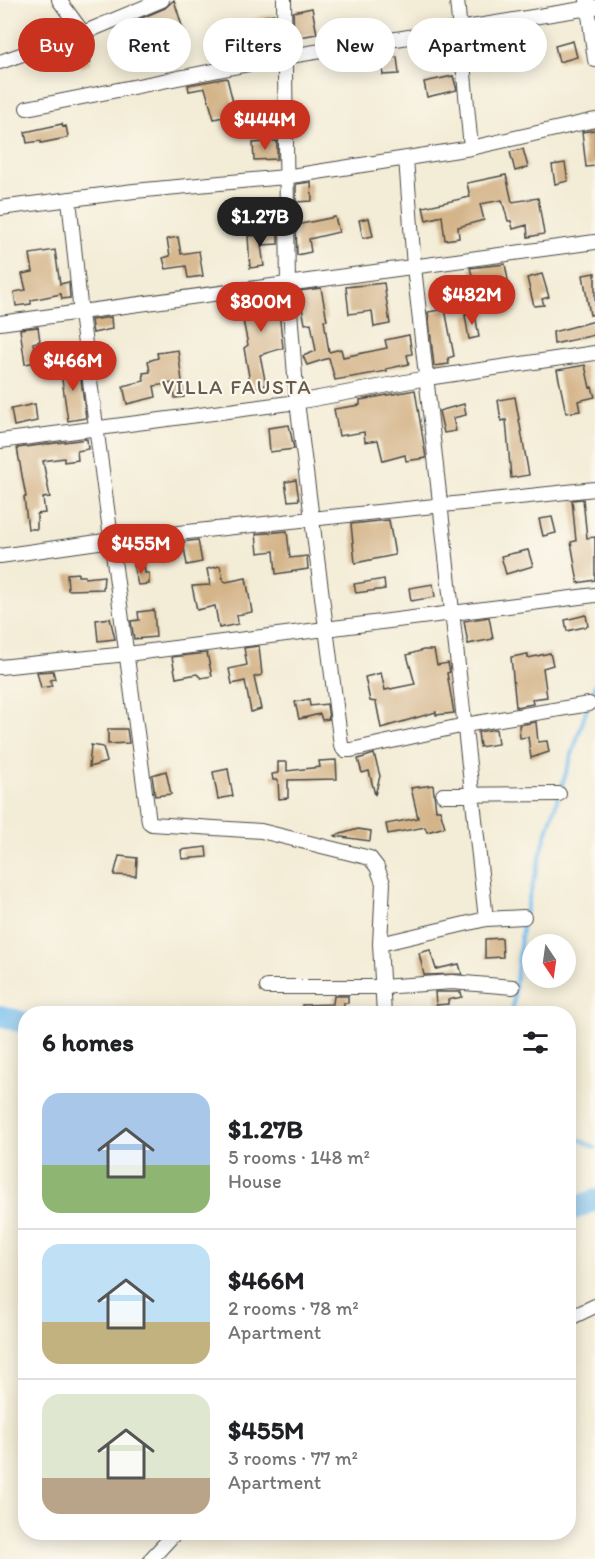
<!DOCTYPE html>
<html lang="en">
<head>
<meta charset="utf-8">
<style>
	:root { --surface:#fff; --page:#f2f2f2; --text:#202124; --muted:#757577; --line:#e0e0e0; --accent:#c8321e }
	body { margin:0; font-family:Itim,sans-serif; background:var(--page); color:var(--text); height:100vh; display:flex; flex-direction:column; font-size:22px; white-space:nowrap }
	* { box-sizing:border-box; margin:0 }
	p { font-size:20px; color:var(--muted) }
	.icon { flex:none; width:33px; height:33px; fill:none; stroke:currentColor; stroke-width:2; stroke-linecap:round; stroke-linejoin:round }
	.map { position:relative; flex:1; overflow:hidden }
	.details { position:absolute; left:18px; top:1006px; width:558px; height:534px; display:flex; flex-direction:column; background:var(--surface); border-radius:24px; box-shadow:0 3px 15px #0003 }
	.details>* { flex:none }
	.banner { position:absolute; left:18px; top:18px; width:560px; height:54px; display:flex; gap:12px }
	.needle { width:39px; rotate:167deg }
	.fabs { position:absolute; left:522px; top:934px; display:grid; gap:12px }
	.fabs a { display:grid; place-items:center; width:54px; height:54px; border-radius:50%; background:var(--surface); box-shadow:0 3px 15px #0003; font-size:30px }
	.price { position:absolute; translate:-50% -51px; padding:0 14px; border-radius:21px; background:var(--accent); color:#fff; font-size:20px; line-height:39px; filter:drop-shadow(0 2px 3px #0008) }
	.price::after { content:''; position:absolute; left:50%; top:36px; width:18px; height:14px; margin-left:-9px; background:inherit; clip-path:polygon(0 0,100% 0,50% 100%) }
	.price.current { background:#222; color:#fff }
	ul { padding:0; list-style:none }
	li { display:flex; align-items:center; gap:18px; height:150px; padding:0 24px }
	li+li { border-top:2px solid var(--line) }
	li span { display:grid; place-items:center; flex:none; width:168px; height:120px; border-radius:18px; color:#555 }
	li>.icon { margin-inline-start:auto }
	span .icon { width:72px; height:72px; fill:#fffc; stroke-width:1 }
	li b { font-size:26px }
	h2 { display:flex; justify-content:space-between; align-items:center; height:72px; padding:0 24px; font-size:26px }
	.tag { padding:0 21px; border-radius:27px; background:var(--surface); box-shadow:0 3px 15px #0003; font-size:21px; line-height:54px }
	.tag.current { background:var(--accent); color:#fff }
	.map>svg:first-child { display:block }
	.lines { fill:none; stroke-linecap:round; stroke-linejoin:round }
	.stream { stroke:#78bff0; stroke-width:4 }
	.river { stroke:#78bff0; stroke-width:22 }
	.building { fill:#d4b489 }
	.street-casing { stroke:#494845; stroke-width:16 }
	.street { stroke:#fff; stroke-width:14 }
	.labels { text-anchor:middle; stroke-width:4.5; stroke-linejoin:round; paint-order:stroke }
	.neighbourhood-label { font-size:21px; letter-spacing:1.5px; fill:#665b4c; stroke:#fbf7ec }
</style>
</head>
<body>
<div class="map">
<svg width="595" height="1559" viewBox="0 0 595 1559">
	<rect width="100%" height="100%" fill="#fbf7ec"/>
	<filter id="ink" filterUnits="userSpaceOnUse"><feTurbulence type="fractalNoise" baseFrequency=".0167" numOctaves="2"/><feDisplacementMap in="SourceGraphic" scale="12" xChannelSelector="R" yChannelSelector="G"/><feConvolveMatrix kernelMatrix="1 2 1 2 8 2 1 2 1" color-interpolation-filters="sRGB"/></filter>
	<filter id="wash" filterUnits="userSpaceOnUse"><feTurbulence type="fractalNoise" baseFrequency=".008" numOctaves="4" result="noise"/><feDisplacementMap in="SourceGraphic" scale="24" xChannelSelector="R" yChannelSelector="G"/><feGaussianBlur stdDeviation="1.35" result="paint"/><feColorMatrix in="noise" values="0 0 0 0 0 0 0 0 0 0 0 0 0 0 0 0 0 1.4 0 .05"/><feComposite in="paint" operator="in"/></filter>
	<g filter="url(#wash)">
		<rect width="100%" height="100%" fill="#f3ecd6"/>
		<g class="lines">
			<!-- stream -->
			<path class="stream" d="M590,701l5,-16
				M525,914l20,-76 42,-130
				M512,1014l11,-93
				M568,1133l27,15"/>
			<!-- river -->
			<path class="river" d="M0,1016l26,7
				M568,1211l27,-11"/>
		</g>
		<g id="blocks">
			<!-- building -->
			<path class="building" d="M174,0l12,39 -29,7 7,15 -10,4 -10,-23 -3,1 -6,-22 30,-13z
				M312,8l5,26 -23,4 -1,-26z
				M274,14l1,11 -14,3 2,11 -30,6 -4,-20z
				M573,41l4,16 -18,5 -4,-16z
				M82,43l9,20 -10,5 -9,-21z
				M388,49l2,9 7,-1 2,17 -16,1 -3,-24z
				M453,76l4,14 -30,7 -3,-15z
				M227,78l9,36 -22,5 -9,-31 -16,3 -1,-6z
				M62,124l1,3 3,-1 2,10 -2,2 -25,5v-2l-14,2 -2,-11z
				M595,130v36l-9,1 -4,-35z
				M277,141v18l-23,1 -1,-17z
				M523,149l5,18 -13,4 -5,-19z
				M565,163l3,18 -13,3 -3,-19z
				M506,175l6,27 26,-4 6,36 -16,3 -1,-12 -14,4 -2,-8h-3l-6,-21 -22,4 4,16 -26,7 1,11 -14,2 -3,-24 -16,4 -3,-13 47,-10 -3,-14z
				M311,182l1,19 -16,1v-18z
				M335,217l4,15 -30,7 2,13 -14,3 -1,-30z
				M369,218l4,18 -10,2 -4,-18z
				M278,234v10l-17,1 3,21 -14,2 -2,-32z
				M178,237l3,17 18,-3 4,25 -15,2 -2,-12 -20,3 -3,-11 7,-2 -3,-17z
				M55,250l5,34 9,-2 1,16 -8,1 -1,-5 -30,6v4l-15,2 -2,-14 12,-2 -4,-16 11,-2 -3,-18z
				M505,264l4,21 -9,2 3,11 -29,6 -3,-15 5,-1 -6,-20z
				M595,273v41l-5,1 -7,-40z
				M542,274l7,23 -7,2 2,6 -10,1 -7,-28z
				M384,283l6,41 -16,3 -2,-16 -23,3 -3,-27z
				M321,288l6,32h-3l5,32 12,-3 2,8 44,-9 -2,-8 24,-5 3,19 -5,1 2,9 -23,5 1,2 -52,9 -6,-22 -22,7 -4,-9 13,-5 -5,-28 -6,1 -6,-33z
				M277,294l6,54 -23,7 6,30 -15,3 -7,-40 4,-3 -9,-45z
				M445,309l9,47 -6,2 1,6 -15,2 -6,-54z
				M475,314l4,23 -10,2 -4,-24z
				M111,317l1,12 -19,4 -2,-13z
				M595,321v14l-41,9 -1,-12z
				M38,327l2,14 -7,2 3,19 -11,2 -5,-35z
				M178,350l6,47 -9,1 -2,-15 -19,3 2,11 -29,7 -4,-18 21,-5 -1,-8 7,-1 -2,-11 10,-3 -1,-5z
				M79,363l7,55 -18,3 -8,-55z
				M585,365l5,23 2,-1 3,10 -17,4 2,10 -14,2 -9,-43z
				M415,390l11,68 -20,3 -1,-6 -22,6 -5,-21 -13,2 -1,-10 -25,4 -5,-27 26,-4v-5z
				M515,397l14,78 -18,3 -5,-58 -5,1 -3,-21z
				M35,404l2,17 -23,5 -3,-17z
				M464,404l2,11 -13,3 3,13 -12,2 -5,-22z
				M289,425l5,24 -24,3 -2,-24z
				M87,439l1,10 -11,2 1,9 -14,2v-4l-21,3 7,36 -7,1 2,15 -8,1v15h-9l-4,-32h2l-9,-49z
				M296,480l3,20 -11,1 -3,-19z
				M583,499l4,39 8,-1v43l-17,3 -7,-41 5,-1 -4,-41z
				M552,517l4,16 -13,3 -4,-17z
				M389,520l6,35 -40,8 -4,-39z
				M287,531l3,27 17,-2 1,13 -32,5 -2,-23 -16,2 -2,-19z
				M198,540l4,22 -15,3 -4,-23z
				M528,550l5,16 -27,8 -5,-18z
				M144,564l1,9h4v11l-11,1 -5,-20z
				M220,566l3,14 3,2 20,-4 6,34 -15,3 1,9 -19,4 -4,-22 -18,4 -5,-24 18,-1 -3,-16z
				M78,573v3h7v2l19,-2 -1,13 -35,1 -1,-16z
				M384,579l1,10 -29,4 -2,-9z
				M433,584l2,13 -24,4 -2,-13z
				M154,610l2,27 -22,2 -3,-18 8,-1 -1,-8z
				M586,615l2,11 -21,5 -2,-11z
				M489,617l4,22 -25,5 -4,-23z
				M110,618l5,21 -17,2 -2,-21z
				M259,646l3,29 -8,2 7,32 -10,3 -6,-31 -13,3 -3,-15 18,-4 -3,-17z
				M423,650h11l3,15 11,-2 2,9 -3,1 7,40 -18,2v-3l-55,16 -5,-26 -6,-1 -5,-24 16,-4 4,17 30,-6 -8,-29z
				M207,653l5,23 -11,2 -4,-4 -21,4 -4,-21z
				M550,653l3,12 -10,3 4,29 -15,2 1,5 -17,3 -5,-50 17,-3v4z
				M53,671l2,8 -5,1 2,6 -11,2 -4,-16z
				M309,699l1,7 17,-2 2,15 -7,1 -2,-6 -21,5 -4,-17z
				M536,722l2,20 9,-1 2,11 -18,6 -3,-21 -8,1 -1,-13z
				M108,729h19l2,14 -21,1z
				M496,729l2,15 -18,3 -2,-15z
				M91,745l12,2 4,15 -18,5z
				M374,754l6,22 -5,19 -6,-24 -7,2 -4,-14z
				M336,760l1,19 -49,1v18l-9,1 -1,-19h-5l-1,-6 6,-1v-11h9v9l33,-4 -1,-6z
				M228,769l5,27 -15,3 -5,-27z
				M166,771l5,23 -16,2 -3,-21z
				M433,785l3,25h4l5,17 -18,5 -2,-5 -37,7 -2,-10 32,-6 -7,-30z
				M358,829l13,2 -1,10 -36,-5z
				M206,847l1,10 -25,2 -1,-9z
				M119,856l18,2 -1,18 -22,-1z
				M502,938l1,19 -18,1v-19z
				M430,950l6,19 23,-5 3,10 -38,1 -5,-22z
				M435,992h26l1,5 -14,3v4l-12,1z
				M334,996h14v7h-4l-1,11h-41v-9l31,-1z"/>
		</g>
	</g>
	<g filter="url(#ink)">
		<use href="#blocks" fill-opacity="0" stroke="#494845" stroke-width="1.5"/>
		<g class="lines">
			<defs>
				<path id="street" d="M59,0l24,33
					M284,0l4,285 9,117 44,343 3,5h7l114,-25 124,-21
					M457,0l14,148
					M587,0l8,60
					M0,62l83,-29 79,-33
					M27,108l257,-51 311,-50
					M406,158l8,109 72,652 38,-2
					M69,199l12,115 68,508 3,2 109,7 109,27 7,9 6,16 -3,61 4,70
					M0,208l134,-17 151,-14 186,-29 124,-28
					M0,323l595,-81
					M0,441l297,-39 130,-24 168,-25
					M0,556l112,-16 483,-51
					M0,667l127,-13 468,-59
					M443,795l116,-1
					M380,944l106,-25
					M267,987h114l71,-5 61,5
					M568,1319l27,-13
					M151,1559l24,-26"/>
			</defs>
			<!-- street casing -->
			<use href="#street" class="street-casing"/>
			<!-- street -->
			<use href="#street" class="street"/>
		</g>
	</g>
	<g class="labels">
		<!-- neighbourhood labels -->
		<g class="neighbourhood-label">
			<text x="237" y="394">VILLA FAUSTA</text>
		</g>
	</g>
</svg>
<div class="fabs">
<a><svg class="needle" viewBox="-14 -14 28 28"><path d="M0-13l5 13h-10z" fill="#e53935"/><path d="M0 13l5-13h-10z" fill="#757577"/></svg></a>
</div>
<b class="price" style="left:265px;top:151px">$444M</b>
<b class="price current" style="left:260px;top:248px">$1.27B</b>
<b class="price" style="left:472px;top:326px">$482M</b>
<b class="price" style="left:261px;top:333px">$800M</b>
<b class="price" style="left:73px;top:392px">$466M</b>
<b class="price" style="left:141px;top:575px">$455M</b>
<div class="banner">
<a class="tag current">Buy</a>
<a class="tag">Rent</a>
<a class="tag">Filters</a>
<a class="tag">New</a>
<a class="tag">Apartment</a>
</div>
<section class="details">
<h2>6 homes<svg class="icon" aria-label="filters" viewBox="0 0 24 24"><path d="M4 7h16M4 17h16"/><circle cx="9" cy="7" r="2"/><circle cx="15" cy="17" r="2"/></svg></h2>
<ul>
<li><span style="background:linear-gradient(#a9c7e8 60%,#8fb573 0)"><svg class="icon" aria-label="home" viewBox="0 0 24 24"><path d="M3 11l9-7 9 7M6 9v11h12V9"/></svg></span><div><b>$1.27B</b><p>5 rooms · 148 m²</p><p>House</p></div></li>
<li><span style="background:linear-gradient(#bfe0f5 65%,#c2b280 0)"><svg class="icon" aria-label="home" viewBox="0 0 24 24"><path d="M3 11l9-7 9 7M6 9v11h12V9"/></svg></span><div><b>$466M</b><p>2 rooms · 78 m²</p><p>Apartment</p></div></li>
<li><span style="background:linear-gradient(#dfe7d0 70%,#b9a48a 0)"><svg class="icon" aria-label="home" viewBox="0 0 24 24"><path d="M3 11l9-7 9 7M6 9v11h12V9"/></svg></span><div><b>$455M</b><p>3 rooms · 77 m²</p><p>Apartment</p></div></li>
</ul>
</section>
</div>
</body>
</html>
